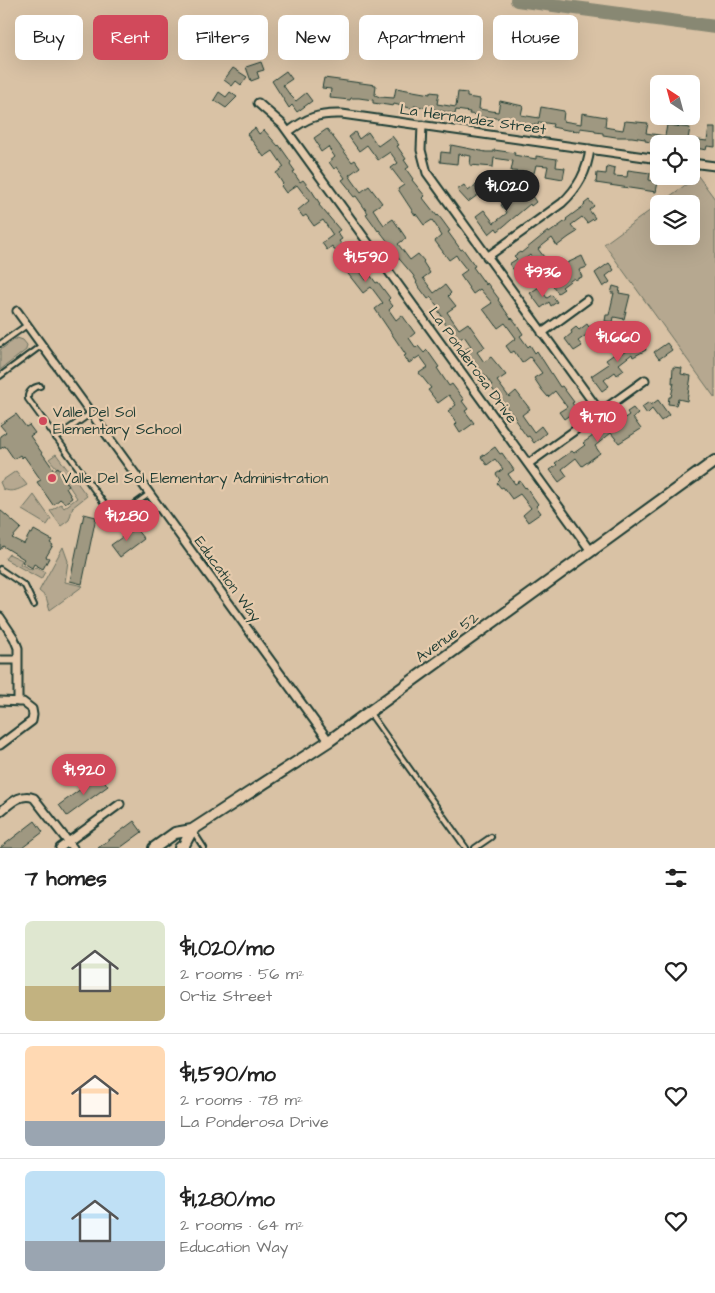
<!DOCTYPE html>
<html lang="en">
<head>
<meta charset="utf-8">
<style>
	:root { --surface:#fff; --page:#f6f6f6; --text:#222; --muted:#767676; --line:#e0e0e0; --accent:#d1495b }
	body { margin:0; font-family:"Architects Daughter",sans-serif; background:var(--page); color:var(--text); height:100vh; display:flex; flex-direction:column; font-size:19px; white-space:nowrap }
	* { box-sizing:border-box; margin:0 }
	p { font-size:16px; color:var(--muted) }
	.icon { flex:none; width:28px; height:28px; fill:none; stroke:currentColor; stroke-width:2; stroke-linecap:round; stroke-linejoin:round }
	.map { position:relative; height:848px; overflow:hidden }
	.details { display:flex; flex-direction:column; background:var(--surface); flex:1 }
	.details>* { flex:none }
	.top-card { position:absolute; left:15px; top:15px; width:685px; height:45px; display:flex; gap:10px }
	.needle { width:32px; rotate:324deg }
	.tools { position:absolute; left:650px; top:75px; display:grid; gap:10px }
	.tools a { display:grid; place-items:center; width:50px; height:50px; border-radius:8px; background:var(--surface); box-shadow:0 5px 20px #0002; font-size:25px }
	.price { position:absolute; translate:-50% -42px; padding:0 11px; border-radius:18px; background:var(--accent); color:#fff; font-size:16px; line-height:32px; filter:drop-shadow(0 1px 2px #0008) }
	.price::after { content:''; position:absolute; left:50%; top:30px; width:15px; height:11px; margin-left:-8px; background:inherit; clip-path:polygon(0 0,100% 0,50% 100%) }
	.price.on { background:#222; color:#fff }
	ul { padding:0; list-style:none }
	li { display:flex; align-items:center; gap:15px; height:125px; padding:0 25px }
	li+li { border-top:1px solid var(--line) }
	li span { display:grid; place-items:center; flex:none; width:140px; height:100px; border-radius:8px; color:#555 }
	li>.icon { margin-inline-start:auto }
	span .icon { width:60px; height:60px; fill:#fffc; stroke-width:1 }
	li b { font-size:21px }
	h2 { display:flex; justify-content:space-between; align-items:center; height:60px; padding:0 25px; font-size:21px }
	.tag { padding:0 18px; border-radius:8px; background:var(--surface); box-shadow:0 5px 20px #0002; font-size:18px; line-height:45px }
	.tag.on { background:var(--accent); color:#fff }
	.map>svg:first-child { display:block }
	.green { fill:#b6a890; stroke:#6a7262 }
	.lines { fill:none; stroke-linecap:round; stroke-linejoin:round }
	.river { stroke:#888873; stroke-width:14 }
	.building { fill:#9f9881; stroke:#1f3d34 }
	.lane-casing { stroke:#1f3d34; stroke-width:8 }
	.street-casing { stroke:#1f3d34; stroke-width:11 }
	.secondary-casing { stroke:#1f3d34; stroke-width:14 }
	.lane { stroke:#e5caac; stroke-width:4 }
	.street { stroke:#e5caac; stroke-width:7 }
	.secondary { stroke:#e5caac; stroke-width:10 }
	.poi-dot { fill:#d1495b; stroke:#e5caac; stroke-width:2 }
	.labels { text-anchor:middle; stroke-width:4.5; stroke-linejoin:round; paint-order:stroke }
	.street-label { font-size:15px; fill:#1f3d34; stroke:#e5caac }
	.poi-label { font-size:15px; fill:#1f3d34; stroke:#e5caac; text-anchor:start }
</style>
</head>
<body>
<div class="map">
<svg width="715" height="848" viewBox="0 0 715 848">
	<rect width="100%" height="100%" fill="#d9c2a5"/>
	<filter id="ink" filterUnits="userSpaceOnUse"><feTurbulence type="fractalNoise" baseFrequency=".02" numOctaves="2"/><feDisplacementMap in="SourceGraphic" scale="10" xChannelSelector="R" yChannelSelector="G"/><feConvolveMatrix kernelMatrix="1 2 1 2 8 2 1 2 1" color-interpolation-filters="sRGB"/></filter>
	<g filter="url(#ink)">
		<!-- green -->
		<path class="green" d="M698,176l17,23v199l-111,-154 55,-40v32h32v-32h-32z
			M17,338l6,2 4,5 -1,5 -26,20v-20z
			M56,454l31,42 -14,11 -4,13 -8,6 -11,-15 11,-7 3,4 13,-10 -14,-21 1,-1 -15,-17z
			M16,471l11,14c-9,5 -15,8 -24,4l-3,-7z
			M34,495l17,24 -4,6 -25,-15z
			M63,547l5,14 -3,21 18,4 -33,24 -4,-13 -7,-6z
			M9,554l13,6 -2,4 12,6 3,-3 10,5 -4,7 -36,-20z"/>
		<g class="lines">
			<!-- river -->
			<path class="river" d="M517,0l198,27"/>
		</g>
		<!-- building -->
		<path class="building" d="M261,62l3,8 -7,2 2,6 -8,3 -5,-14z
			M233,68l14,9 -6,8 -5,-4 -4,5 -8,-6z
			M286,71l6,8 -9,6 7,10 6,6 10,-8 6,8 -15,11 -5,-7 -3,3 -17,-27z
			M324,78l52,7 -1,10 5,2 14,1 2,-10 34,6v-2l9,1 -2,11 19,3 2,-15 9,1v4l13,2 -1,10 19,3 2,-11 23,5 -2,9 18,3 2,-11 23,4 -1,10 18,3 1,-11 24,4 -1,10 5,1 13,2 2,-9 23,2 -2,10 19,3 2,-11 23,3 -3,16 -23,-2v2l-19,-3v-2l-13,-2h-16l-13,-2v-2l-8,-1v-2l-15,-2v3l-13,-1 -15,-3 1,-3 -14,-2 -1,3 -12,-1 -14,-5 -35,-2 1,-2 -9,-1 1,-2 -14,-2 -1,4 -32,-7 -9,-1v3l-20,-5 -1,2 -6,-1 -14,-2v-3l-14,-2h-8l-1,2 -20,-2 1,-9 -9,-1z
			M219,92l7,5 4,-5 7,5 -11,11 -12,-8z
			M255,128l4,6 5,-4 14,16 1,-1 12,17 -1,2 5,7 -2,1 7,10 3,-2 9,11 8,13 -1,1 21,25 -3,2 5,7 -3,2 8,11 6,-4 13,17 -7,5 7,10 5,-4 5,7 2,-1 12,16 -2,2 5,6 -4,4 7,10 6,-5 13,18 -6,5 7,10 2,-2 6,7 3,-3 12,17 -2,1 12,18 3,-2 12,16 -2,1 6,8 -3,2 9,12 -14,10 -5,-8 2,-2 -9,-12 8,-6 -7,-10 -11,8 -10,-13 3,-2 -12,-15 9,-6 -8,-11 -11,7 -5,-7 2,-1 -31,-46 8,-6 -12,-16 -8,6 -18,-23 2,-2 -15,-22 -5,4 -5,-7 11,-8 -10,-15 -9,6 -8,-11 -3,2 -5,-7 11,-9 -12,-16 -11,8 -5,-7 2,-2 -7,-11 8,-6 -11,-16 -9,6 -17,-23z
			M709,128h6v19l-8,-1 -1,4 -15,-3v-8l16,2z
			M327,129l25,33 3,-2 5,7 -11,8 4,6 8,11 8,-6 13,17 -9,6 4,6 7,10 9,-6 13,19 -8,6 12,16 8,-6 6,7 -1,1 7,11 -7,5 11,15 11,-8 6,8 -3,3 8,10 -9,6 12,17 9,-6 17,24 -8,5 7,10 7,-5 15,18 -9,6 12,16 7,-6 14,18 -8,6 12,17 7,-6 5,7 -12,10 -5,-7 -2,1 -12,-17 1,-1 -26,-33 2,-1 -5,-7 -23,-28 7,-4 -7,-10 -5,4 -5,-7 -1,1 -13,-17 2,-1 -5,-7 1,-2 -7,-10 -3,2 -12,-16 1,-1 -4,-7 -18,-21 -4,-6 1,-1 -13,-17 -1,1 -4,-6 -8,-11 2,-1 -12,-17 -2,1 -4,-5 1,-1 -9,-11 3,-2 -8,-11 -3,2 -5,-7 6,-5 -7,-10 -7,5 -3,-5 1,-1 -5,-8z
			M355,132l4,7 9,-7 10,14 14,-10 7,9 -2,1 9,13 -2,1 5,7 -3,2 7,10 -1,1 13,16 -2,2 14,18 1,-1 4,5 8,11 -2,1 8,11 5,7 2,-1 12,17 -2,1 13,18 1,-2 12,16 -1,1 13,19 1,-1 4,5 7,11 -3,2 8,11 2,-2 5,8 2,-2 23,36 2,-1 12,16 -2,1 5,7 -13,9 -5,-7 8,-5 -12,-16 -7,6 -6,-7 -8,-12 8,-5 -12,-16 -8,6 -8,-12 -3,2 -5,-7 10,-8 -11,-15 -7,5 -8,-11h-1l-6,-8 9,-6 -12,-14 -7,5 -13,-19 7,-5 -8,-10 -3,-5 -7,5 -14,-19 6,-5 -3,-5 1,-1 -7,-10 -8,5 -8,-11 -1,1 -17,-26 6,-4 -13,-17 7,-5 -8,-11 -12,8 -11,-15 -8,6 -10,-14z
			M451,145l35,7h8v-2l21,3 -1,2 22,4v-3l21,3 -1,8 9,1 -2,11 -17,-3 2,-10 -12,-1 -2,8 -23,-2 2,-10 -19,-3 -1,9 -23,-2 1,-9 -13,-2 -1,10 -17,-2 1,-10 9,1z
			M607,166l8,2 -1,8 13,1 1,-7 22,3 -1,7 9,2 -2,10 -60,-9 1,-10 9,1z
			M464,185l4,6 8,-6 6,7 -14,10 -11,-12z
			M521,190l6,9 5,-3 4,6 -5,4 -1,-2 -32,27 -2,-3 -7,6 -13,-18 8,-6 10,13 13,-10 -6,-8z
			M589,200l5,6 -5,4 6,8 -8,5 -5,-6 -11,8 6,7 -8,5 -12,9 -5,-8 -14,11 6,8 -8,6 -6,-8 -9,7 8,11 -8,6 -12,-15 8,-5 -3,-3 6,-4 1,1 27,-22 1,2 18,-13 -1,-1 19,-14 -1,-1z
			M582,256l5,11 -8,3 3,7 -7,3 -1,-2 -12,9 2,2 -6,4 -5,-7 5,-3 -6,-8 15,-12z
			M609,263l5,7 -8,6 4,6 -7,5 -8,-14z
			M613,286l7,2 -1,5 11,2 -6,24 -10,-2 -1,5 -8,-1 1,-6h3l2,-9 3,-13h-3z
			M539,287l8,11 5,-3 5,7 -6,4 -2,-4 -8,6 -11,-15z
			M596,322l11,16 -7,5 -8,-12 -14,10 4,5 -8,5 -9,-12 7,-6 -1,-2 5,-4 3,3 8,-6 2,3z
			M640,334l6,16 -13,7 -1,-3 -13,10 5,6 -7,5 -2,-3 -11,8 5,6 -7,5 -11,-15 18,-12 -3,-4 14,-10 2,3 14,-6 -4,-10z
			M667,343l5,7 -13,9 -5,-7z
			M673,367l9,1 -1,6 10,2 -4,25 -9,-2 -2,6 -8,-1 1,-7h2l3,-14h-2z
			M658,400l11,15 -8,6 -9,-12 -5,5 -5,-7 7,-5 2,3z
			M633,408l5,6 -5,4 8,11 -22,14 -8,-10 -16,13 5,7 -18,13 -6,-8 -14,11 5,7 -8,6 -9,-12 7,-5 -2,-2 17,-12 2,2 11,-8 -2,-2 31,-22 2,3 13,-9 -2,-3z
			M16,414l10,13 3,-2 6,8 -5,3 24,34 4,-3 6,9 -1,1 6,9 -3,2 6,10 -7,5 -5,-4 -7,6 -16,-23 4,-2 -17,-24 -2,2 -2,-3 -6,4 -9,-13 -5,3v-13l6,-4 -6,-7z
			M495,447l5,7 2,-1 12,17 -6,4 7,10 5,-3 5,7 1,-1 12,17 -2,2 5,7 -13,9 -5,-7 8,-7 -11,-14 -8,5 -9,-12 -2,1 -4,-5 3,-3 -4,-6 7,-5 -8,-10 -8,6 -6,-8z
			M0,510l21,18 -9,10 12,6 6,-11 2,1 2,-4 18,10 -2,3 3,2 -7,12 3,1 -6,11 -9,-5 -2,4 -10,-6 2,-3 -21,-13 -3,4z
			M84,514l12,3 -14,67 -12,-3z
			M135,528l9,11 -24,18 -9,-12z
			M100,775l8,11 -41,30 -8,-11z
			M35,821l8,11 -21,16h-22z
			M134,821l8,11 -22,16h-22z"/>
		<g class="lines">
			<defs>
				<path id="lane" d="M0,344l27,-19
					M0,376l42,-31
					M40,386c-7,1 -13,6 -12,13l84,115 3,2 5,-1 29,-21
					M56,438l35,-25
					M0,569l25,17 9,19
					M369,712l97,136
					M193,831l11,17
					M475,848l16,-11"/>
				<path id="street" d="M258,103l24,21 309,427
					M422,125l-1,25 6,23 173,239
					M288,132c19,-14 30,-19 54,-18l317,45
					M691,163l24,3
					M487,257l75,-54c16,-15 25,-31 28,-54
					M17,311l312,430
					M542,333l45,-33
					M528,464l117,-84
					M0,617l14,21 4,10v54
					M0,660h17
					M0,701l23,1 9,7 1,6 -1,6 -32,24
					M0,812c10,-8 21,-20 34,-14l39,50
					M60,848l60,-44"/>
				<path id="secondary" d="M154,848l21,-15 17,-3 137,-89 386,-280
					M180,848l4,-3 8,-15"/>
			</defs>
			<!-- lane casing -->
			<use href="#lane" class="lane-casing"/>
			<!-- street casing -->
			<use href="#street" class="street-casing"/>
			<!-- secondary casing -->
			<use href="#secondary" class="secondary-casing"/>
			<!-- lane -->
			<use href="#lane" class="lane"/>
			<!-- street -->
			<use href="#street" class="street"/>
			<!-- secondary -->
			<use href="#secondary" class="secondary"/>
		</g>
	</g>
	<!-- markers -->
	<g class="poi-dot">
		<circle cx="43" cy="421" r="5"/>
		<circle cx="52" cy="478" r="5"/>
	</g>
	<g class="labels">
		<!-- street labels -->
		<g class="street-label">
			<text transform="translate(473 119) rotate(8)" y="5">La Hernandez Street</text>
			<text transform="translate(473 365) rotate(54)" y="5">La Ponderosa Drive</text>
			<text transform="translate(228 579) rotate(54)" y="5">Education Way</text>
			<text transform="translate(447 637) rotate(-36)" y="5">Avenue 52</text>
		</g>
		<!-- poi labels -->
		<g class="poi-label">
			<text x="53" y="417">Valle Del Sol<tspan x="53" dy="17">Elementary School</tspan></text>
			<text x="62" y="483">Valle Del Sol Elementary Administration</text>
		</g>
	</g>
</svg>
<div class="tools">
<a><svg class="needle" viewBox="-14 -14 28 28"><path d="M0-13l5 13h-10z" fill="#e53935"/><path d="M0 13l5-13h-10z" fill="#767676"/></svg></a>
<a><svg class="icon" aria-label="locate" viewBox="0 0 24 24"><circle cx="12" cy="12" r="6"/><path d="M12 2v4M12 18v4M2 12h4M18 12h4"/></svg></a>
<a><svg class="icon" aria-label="layers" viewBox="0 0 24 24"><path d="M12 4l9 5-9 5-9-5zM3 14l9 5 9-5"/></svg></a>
</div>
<b class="price on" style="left:507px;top:212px">$1,020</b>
<b class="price" style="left:366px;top:283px">$1,590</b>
<b class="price" style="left:543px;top:298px">$936</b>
<b class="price" style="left:618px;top:363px">$1,660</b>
<b class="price" style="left:598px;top:443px">$1,710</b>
<b class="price" style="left:127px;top:542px">$1,280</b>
<b class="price" style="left:84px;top:796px">$1,920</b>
<div class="top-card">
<a class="tag">Buy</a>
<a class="tag on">Rent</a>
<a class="tag">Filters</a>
<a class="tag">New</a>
<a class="tag">Apartment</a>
<a class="tag">House</a>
</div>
</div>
<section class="details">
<h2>7 homes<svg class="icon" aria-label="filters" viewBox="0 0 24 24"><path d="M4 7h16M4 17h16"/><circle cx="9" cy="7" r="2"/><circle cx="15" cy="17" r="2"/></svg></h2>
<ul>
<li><span style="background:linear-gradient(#dfe7d0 65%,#c2b280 0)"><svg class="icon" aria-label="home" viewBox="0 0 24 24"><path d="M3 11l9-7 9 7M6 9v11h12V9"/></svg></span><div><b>$1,020/mo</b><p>2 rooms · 56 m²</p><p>Ortiz Street</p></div><svg class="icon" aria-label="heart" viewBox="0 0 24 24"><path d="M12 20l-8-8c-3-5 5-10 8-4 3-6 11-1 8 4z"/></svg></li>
<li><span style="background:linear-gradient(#ffd9b3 75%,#9aa5b1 0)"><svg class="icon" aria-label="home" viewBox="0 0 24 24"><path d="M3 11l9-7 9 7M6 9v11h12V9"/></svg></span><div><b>$1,590/mo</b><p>2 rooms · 78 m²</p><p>La Ponderosa Drive</p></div><svg class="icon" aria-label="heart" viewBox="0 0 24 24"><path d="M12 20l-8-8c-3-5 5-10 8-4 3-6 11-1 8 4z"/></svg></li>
<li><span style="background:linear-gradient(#bfe0f5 70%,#9aa5b1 0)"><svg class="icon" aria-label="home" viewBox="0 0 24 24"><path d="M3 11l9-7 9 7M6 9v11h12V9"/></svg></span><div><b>$1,280/mo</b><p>2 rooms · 64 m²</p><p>Education Way</p></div><svg class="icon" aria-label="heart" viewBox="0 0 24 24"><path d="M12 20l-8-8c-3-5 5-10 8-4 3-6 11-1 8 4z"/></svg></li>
</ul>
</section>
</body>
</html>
